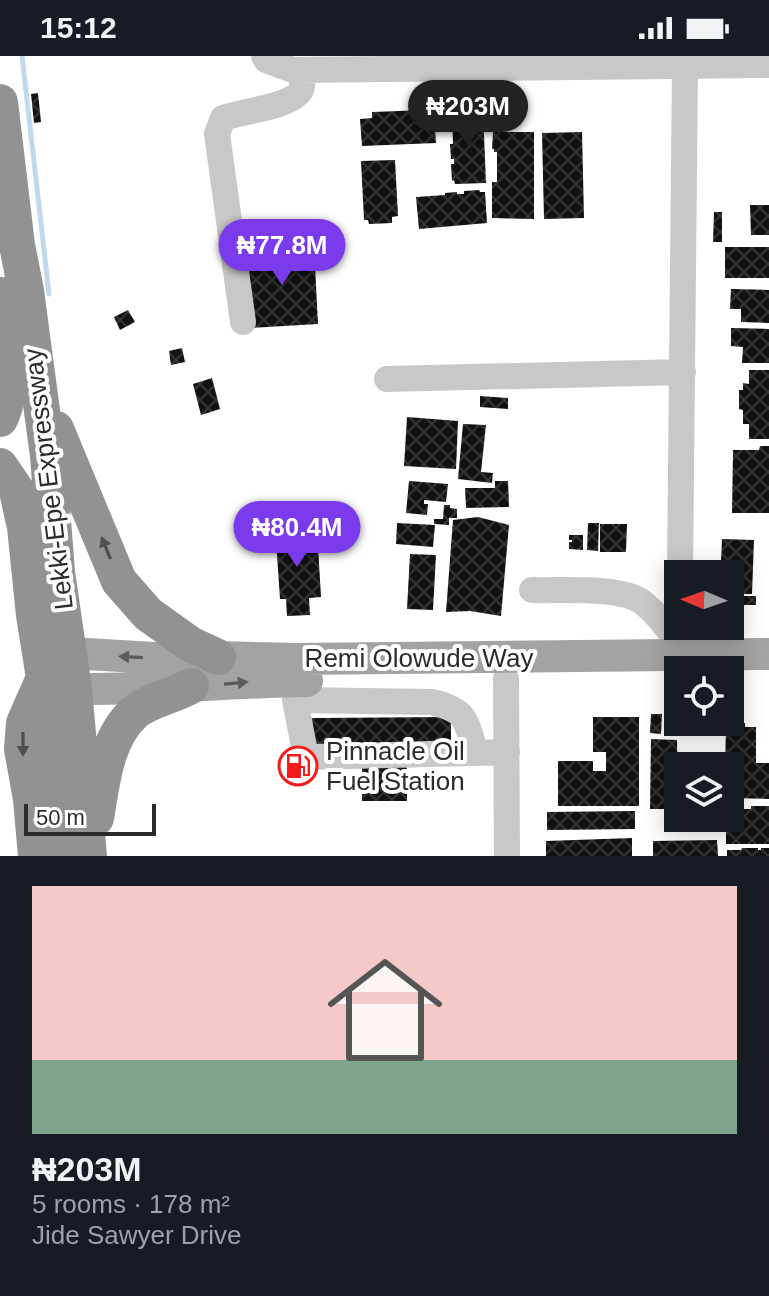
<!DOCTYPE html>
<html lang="en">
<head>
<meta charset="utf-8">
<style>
	:root { --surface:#171b24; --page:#242831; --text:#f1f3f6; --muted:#9ea1a6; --accent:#7c3aed }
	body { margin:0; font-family:Helvetica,sans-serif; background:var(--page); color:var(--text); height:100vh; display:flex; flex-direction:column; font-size:30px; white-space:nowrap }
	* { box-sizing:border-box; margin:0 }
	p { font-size:26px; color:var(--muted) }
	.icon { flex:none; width:44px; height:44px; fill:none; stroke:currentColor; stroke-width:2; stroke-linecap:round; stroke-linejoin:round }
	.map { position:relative; height:800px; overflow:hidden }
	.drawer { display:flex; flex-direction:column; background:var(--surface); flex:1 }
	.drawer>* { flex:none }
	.needle { width:52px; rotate:272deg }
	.tools { position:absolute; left:664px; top:504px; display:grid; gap:16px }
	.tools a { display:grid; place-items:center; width:80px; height:80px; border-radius:0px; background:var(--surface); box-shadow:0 4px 20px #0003; font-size:40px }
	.scale { position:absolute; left:24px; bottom:20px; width:132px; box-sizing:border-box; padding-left:8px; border:4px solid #2b2b2b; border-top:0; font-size:22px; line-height:28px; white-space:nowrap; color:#2b2b2b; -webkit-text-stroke:6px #fff; paint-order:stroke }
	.price { position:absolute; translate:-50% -68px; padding:0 18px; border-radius:28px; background:var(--accent); color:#fff; font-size:26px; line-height:52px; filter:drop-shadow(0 2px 4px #0008) }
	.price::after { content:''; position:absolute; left:50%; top:48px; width:24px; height:18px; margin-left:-12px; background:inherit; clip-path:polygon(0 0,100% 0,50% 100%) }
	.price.on { background:#222; color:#fff }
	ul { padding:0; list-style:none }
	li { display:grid; align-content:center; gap:16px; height:424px; padding:0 32px }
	li span { display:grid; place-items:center; height:248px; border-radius:0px; color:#555 }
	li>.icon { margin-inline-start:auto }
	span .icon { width:144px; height:144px; fill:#fffc; stroke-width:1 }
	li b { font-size:34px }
	.status { display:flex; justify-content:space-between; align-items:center; height:56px; padding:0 40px; background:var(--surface); direction:ltr }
	.status svg { height:22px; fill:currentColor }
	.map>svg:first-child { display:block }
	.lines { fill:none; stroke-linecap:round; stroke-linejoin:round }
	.stream { stroke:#c0d9ed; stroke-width:5 }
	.building { fill:url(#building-cross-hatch) }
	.minor { stroke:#c8c8c8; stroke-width:26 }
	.major { stroke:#a3a3a3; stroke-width:32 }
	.highway { stroke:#929292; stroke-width:36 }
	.oneway { fill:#4f4f4f }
	.oneway2 { fill:#5b5b5b }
	.labels { text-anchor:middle; stroke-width:8; stroke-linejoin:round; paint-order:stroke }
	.street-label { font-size:26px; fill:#2b2b2b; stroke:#fff }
	.poi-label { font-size:26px; fill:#2b2b2b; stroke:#fff; text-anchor:start }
</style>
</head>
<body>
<div class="status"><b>15:12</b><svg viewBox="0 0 49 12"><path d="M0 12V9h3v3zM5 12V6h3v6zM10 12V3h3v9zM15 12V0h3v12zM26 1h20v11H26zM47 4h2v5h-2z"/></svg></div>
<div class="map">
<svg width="769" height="800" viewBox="0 0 769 800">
	<defs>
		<pattern id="building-cross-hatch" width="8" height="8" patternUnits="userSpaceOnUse" patternTransform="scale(2)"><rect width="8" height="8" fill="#121212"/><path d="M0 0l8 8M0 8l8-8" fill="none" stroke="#353535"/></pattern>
	</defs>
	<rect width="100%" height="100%" fill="#fff"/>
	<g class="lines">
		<!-- stream -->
		<path class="stream" d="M22,0l27,238"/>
	</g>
	<!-- building -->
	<path class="building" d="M38,37l3,29 -7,1 -3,-29z
		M426,54l1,5 7,-1 2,29 -74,3 -2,-27 12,-1v-6z
		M483,55l3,72 -31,1 -1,-4 -2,1 -1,-17h3v-5h-3l-1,-15h3l-1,-32z
		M493,76h41v87l-42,-1v-36h5v-30h-3v-3h-2z
		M582,76l2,86 -40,1 -2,-86z
		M395,104l3,56 -6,1v6l-23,1 -1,-4h-4l-3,-59z
		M479,134l1,2h5l2,31 -68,6 -3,-32 29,-2v-2l12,-1v2h7v-3z
		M750,149h19v30h-18z
		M714,156h8v30h-9z
		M314,190l4,78 -67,4 -4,-79z
		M725,191h44v31h-44z
		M731,233l38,1v33l-28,-1v-13h-11z
		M128,254l7,12 -15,8 -6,-13z
		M731,272l38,1v34h-27l1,-16 -12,-1z
		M182,292l3,14 -14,3 -2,-14z
		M749,314h20v69h-20v-15h-6v-14l-4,-1v-19h4v-7l6,1z
		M212,322l8,31 -19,6 -8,-31z
		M480,340l28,2v11l-28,-2z
		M407,361l51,4 -2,48 -52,-3z
		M463,368l23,1 -5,47 12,1 -1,10 -34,-4z
		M760,390h9v67h-37l1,-63h26z
		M409,425l39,3 -2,18 -22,-2v4h4l-1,11 -21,-2z
		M495,425h13l1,26 -43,1 -1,-20h30z
		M444,449h6v3l7,1v9h-8v7l-15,-1v-5h9z
		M478,461l31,8 -8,91 -31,-5 -24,1 7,-92z
		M397,467l38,2 -2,22 -37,-3z
		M588,467h11l-1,28 -11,-1z
		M304,468l2,22h12l3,51 -12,1 1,17 -23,1 -1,-17h-6l-5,-73z
		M600,468h27l-1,28h-26z
		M569,479h14v15l-14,-1v-7h3v-2h-3z
		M722,483l32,1 -2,54h-22v-20l-15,-1v-12h6z
		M410,498l26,1 -3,55 -26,-1z
		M730,540h26v9h-26z
		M651,658h11l-1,20 -11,-1z
		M451,661v30l-138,1 -1,-30z
		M593,661h46v89h-81v-45h35v10h13v-19h-13z
		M732,667h13v4h11v36h13v36l-39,-1v-32h-5l1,-39h5z
		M651,683l26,1 1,69h-28z
		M407,701v44h-45v-43z
		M751,750h18v38h-43v-26h4v-9h21z
		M635,755v18l-88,1v-18z
		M665,763h43v13h-43z
		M632,782v18h-86v-15z
		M717,784l1,16h-65v-15z
		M742,792h16v2h3v-2h8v8h-42v-6h14z"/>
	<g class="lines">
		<!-- minor -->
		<path class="minor" d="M264,0l2,4 27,10 476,-5
			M243,266l-26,-188 6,-16c19,-7 69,-11 78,-28 2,-6 1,-13 2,-19
			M387,323l296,-7
			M680,518l5,-508
			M532,534c28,1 89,-4 110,12 14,10 26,28 38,41
			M299,607l-4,37 10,52 7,5 195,-5
			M506,622l1,178
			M295,644l137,2c37,9 33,19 44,51"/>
		<!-- major -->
		<path class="major" d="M70,597l84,5 64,-1 81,2 470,-5
			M74,633c78,1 155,-7 233,-8"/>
		<!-- highway -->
		<path class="highway" d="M0,46l17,143 9,46 22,165 9,116 17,117 15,167
			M0,363c16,-30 5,-90 2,-124
			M56,373l63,152 29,33 42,30 28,13
			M0,410l17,25 8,36 9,88 10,63 19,178
			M96,762c6,-35 10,-80 38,-105 15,-13 40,-17 57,-27
			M36,800l-5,-57 -9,-50 2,-26 19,-43"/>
	</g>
	<!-- one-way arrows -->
	<defs><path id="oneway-solid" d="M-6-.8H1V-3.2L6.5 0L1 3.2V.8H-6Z" transform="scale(2)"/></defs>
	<g class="oneway">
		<use href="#oneway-solid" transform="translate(106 492) rotate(-112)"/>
		<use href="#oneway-solid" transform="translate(23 688) rotate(90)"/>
	</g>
	<g class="oneway2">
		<use href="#oneway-solid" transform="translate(131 601) rotate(-177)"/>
		<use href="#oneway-solid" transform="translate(236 627) rotate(-5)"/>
	</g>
	<!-- icons -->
	<defs>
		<symbol id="fuel-ring" viewBox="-11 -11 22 22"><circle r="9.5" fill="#fff" stroke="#f51b1d" stroke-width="1.5"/><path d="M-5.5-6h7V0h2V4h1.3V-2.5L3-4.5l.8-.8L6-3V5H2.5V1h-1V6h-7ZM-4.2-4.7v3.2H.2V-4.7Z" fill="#f51b1d"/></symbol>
	</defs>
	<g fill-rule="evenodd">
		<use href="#fuel-ring" x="276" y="688" width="44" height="44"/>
	</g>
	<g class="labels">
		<!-- street labels -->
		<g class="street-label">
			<text transform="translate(48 423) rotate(-97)" y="9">Lekki-Epe Expressway</text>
			<text x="419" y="611">Remi Olowude Way</text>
		</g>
		<!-- poi labels -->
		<g class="poi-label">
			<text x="326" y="704">Pinnacle Oil<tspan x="326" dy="30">Fuel Station</tspan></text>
		</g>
	</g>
</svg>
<div class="tools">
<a><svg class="needle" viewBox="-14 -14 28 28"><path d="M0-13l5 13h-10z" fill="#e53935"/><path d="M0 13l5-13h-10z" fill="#9ea1a6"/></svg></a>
<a><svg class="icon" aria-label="locate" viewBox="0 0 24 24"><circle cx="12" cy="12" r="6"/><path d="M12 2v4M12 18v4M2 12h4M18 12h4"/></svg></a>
<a><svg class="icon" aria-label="layers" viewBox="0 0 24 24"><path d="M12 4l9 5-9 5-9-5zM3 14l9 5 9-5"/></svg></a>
</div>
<div class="scale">50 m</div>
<b class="price on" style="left:468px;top:92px">₦203M</b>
<b class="price" style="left:282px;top:231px">₦77.8M</b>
<b class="price" style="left:297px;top:513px">₦80.4M</b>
</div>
<section class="drawer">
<ul>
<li><span style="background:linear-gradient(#f6c9c9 70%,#7fa58c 0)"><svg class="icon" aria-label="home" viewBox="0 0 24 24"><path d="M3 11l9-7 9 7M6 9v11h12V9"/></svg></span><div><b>₦203M</b><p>5 rooms · 178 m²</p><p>Jide Sawyer Drive</p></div></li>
</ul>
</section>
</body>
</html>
